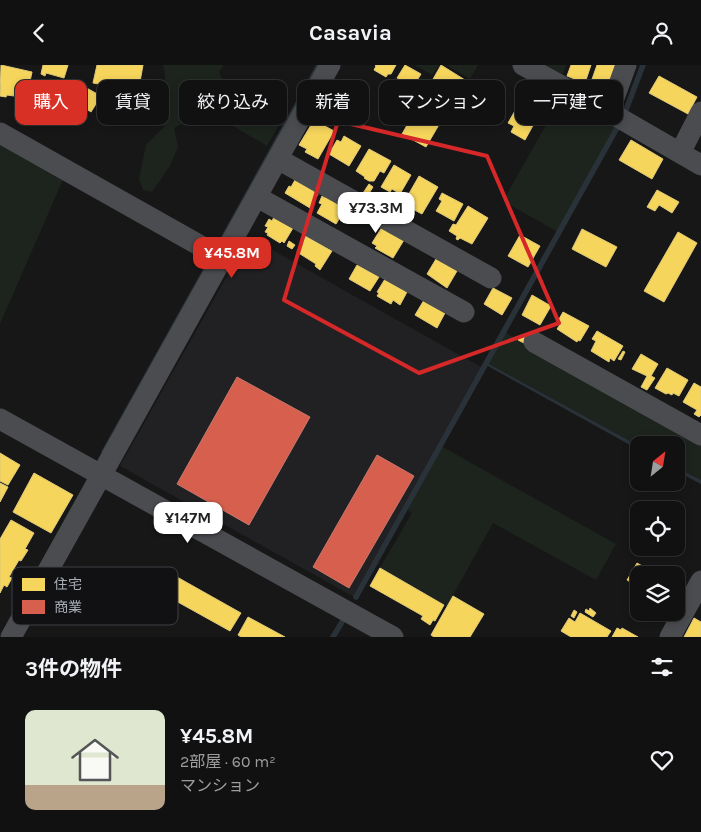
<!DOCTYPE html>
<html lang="ja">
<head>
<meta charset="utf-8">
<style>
	:root { --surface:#111; --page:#1e1f1f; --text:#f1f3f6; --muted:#9c9d9f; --line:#303131; --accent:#d93025 }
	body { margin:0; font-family:Karla,"Noto Sans JP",sans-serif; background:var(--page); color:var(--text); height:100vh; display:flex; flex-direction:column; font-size:19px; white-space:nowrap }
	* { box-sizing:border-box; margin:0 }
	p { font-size:16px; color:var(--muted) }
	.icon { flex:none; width:28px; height:28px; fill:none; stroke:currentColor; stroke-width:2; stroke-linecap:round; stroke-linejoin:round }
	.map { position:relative; height:572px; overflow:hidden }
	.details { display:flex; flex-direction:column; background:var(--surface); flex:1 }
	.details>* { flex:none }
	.guide { position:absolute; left:15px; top:15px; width:671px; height:45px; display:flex; gap:10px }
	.needle { width:32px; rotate:30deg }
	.controls { position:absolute; left:630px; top:371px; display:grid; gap:10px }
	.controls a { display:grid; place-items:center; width:55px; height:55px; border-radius:10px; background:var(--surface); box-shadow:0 2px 8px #0003,0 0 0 1px var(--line); font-size:25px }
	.price { position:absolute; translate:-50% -42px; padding:0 11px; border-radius:10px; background:#fff; color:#222; font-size:16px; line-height:32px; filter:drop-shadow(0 1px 2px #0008) }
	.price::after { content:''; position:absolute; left:50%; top:30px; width:15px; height:11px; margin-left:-8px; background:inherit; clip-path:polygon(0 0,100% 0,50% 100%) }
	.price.active { background:var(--accent); color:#fff }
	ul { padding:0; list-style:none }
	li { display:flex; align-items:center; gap:15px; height:125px; padding:0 25px }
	li span { display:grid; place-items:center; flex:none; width:140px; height:100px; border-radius:10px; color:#555 }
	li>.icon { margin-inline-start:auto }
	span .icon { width:60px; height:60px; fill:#fffc; stroke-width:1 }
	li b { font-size:21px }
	h2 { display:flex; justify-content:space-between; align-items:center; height:60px; padding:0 25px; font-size:21px }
	.pill { padding:0 18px; border-radius:10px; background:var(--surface); box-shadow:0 2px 8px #0003,0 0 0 1px var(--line); font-size:18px; line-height:45px }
	.pill.active { background:var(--accent); color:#fff }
	header { display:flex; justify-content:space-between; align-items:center; height:65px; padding:0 25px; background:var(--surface); font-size:22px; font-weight:700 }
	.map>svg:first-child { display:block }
	.built { fill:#212123 }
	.green { fill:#1d241e }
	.water { fill:#2a3239 }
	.homes { fill:#f6d55c; stroke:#dfc978 }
	.shops { fill:#d6604d; stroke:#c8776d }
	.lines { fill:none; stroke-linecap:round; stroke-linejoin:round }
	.stream { stroke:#2a3239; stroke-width:5.5 }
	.minor { stroke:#4b4c50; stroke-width:21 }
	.marked { fill:none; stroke:#d62828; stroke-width:4; stroke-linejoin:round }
	.key { fill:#111113; stroke:#3e4045; stroke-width:1 }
	.key-label { font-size:14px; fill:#a8adb8 }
</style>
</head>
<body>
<header><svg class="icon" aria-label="back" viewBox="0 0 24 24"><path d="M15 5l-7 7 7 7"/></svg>Casavia<svg class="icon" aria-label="person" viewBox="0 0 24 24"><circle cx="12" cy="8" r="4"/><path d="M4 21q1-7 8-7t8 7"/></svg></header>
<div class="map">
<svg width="701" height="572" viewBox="0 0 701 572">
	<rect width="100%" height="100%" fill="#171717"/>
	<!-- built -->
	<path class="built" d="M249,172l232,130 -127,230 -234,-131z"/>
	<!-- green -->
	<path class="green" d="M163,0h61l-5,7 5,11 58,36 -15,27 -46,-27 -26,-3 -21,12 4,19 -8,19 -18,26 -9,-2 -4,-11 7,-34 18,-18 1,-11 -10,-9c9,-11 13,-28 8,-42z
		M415,0h24l-7,10z
		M446,0h32l-8,14z
		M534,0h32l-5,15z
		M563,30l55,29 -60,108 -55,-31z
		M0,74l65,36 -65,149z
		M504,267l197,110v38l-25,-13v-22h-37v1l-152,-83z
		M441,381l175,98 -20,36 -103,-57 -46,83 -67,-38 32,-55 -6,-4z"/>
	<!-- water -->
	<path class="water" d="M316,0h3l-99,181 -3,-2z
		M208,195l2,2 -107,191 -2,-1z
		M487,298l152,83v4l-153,-85z
		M676,402l25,13v4l-25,-13z"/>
	<!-- homes -->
	<path class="homes" d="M1,0l31,7 -4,19 -12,-3 -2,8 -7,-1 -1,2 -6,-1z
		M43,0h25l-4,13 -18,-5 -1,3 -4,-2z
		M97,0h46l-5,28 -6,-1 -2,9 -16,-3 2,-11 -23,-4z
		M375,0h21l-5,9h-3l-2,3 -12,-7 2,-4z
		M405,0l16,9 -8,13 -2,-1 -2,3 -12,-7 2,-3 -2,-1z
		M441,0l24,15 -39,67 -24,-13z
		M571,0h20l-6,18 -18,-7z
		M597,0h21l-10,26 -18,-6z
		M659,11l38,21 -9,17 -39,-21z
		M530,17l12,8 -11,17 -12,-7z
		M83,21l18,10 -10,16 -17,-11z
		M73,40l6,4 -3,4 -5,-3z
		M516,44l20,11 -11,20 -14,-8 3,-6 -6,-3z
		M314,55l20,11 -16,28 -13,-7 2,-3 -8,-4z
		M344,71l17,10 -12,20 -20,-12 8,-14 4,2z
		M631,75l32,19 -11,20 -33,-19z
		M369,84l22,12 -7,12 -4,-2 -6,10h-5l-5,-3 1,-1 -9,-6z
		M394,100l17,10 -11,19 -8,-5 -2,3 -9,-5z
		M419,111l19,11 -16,27 -19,-10z
		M295,115l23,14 -8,14 -25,-15 4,-7 2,1z
		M369,119l4,3 -5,8 -5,-2z
		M657,125l22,12 -7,11 -13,-8 -4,6 -8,-4z
		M442,128l21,11 -9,17 -18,-10 6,-10 -3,-2z
		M322,131l3,2 1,-1 20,11 -10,16 -19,-11 5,-9 -3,-1z
		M468,141l20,12 -16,26 -12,-6 -2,2 -2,-1 1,-3 -8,-5 4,-7 3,1z
		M274,152l19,11 -9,15 -2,-2 -2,2 -13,-8 1,-2 -3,-1 3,-5 -3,-1 4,-7 3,2z
		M382,162l22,13 -11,18 -18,-10 2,-2 -5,-3z
		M582,164l35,18 -11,20 -34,-18z
		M678,167l19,11 -33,59 -20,-11z
		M520,170l20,11 -12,21 -20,-11z
		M306,171l26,15 -12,19 -5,-4 1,-2 -19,-12z
		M289,176l6,4 -3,4 -5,-3z
		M436,194l21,12 -10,17 -20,-14z
		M357,200l22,12 -9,14 -21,-12z
		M385,214l22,13 -7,13 -7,-5 -2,4 -14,-8 2,-3 -2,-1z
		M493,223l19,10 -10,17 -18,-11z
		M532,230l19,11 -11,19 -18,-10z
		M424,235l21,13 -8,15 -22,-13z
		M563,247l26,14 -9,15 -2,-1 -1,2 -20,-13 4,-6 -3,-2z
		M597,266l26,15 -9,15 -4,-3 -1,4 -18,-11 5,-10 -4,-2z
		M521,270l10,6 -3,4 -10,-5z
		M623,286l2,1 -4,8 -3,-1z
		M641,289l17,10 -7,12 4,2 -8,12 -6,-3 6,-11 -15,-7z
		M667,303l21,12 -9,16 -6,-3 -1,2 -4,-2 -2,1 -11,-6z
		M694,318l7,4v28l-2,2 -5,-3 3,-4 -14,-8z
		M0,388l20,12 -12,20 -8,-4z
		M34,408l39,22 -22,38 -38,-21z
		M0,418l8,4 -8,15z
		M11,455l23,13 -9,16 3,1 -7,11 -2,-1 -10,17 3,1 -5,9 -3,-2 -4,8v-54z
		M637,498l21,12h-19v15l-6,-4 1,-2 -7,-4z
		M380,503l64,37 -9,16 -2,-1 -3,5 -9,-6 2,-3 -53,-30z
		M177,512l64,36 -11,18 -63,-35z
		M453,531l31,18 -14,23h-36l-3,-2z
		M590,543l6,5 -3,4 -8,-5 1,-3 3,2z
		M574,545l3,2 -3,6 -3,-2z
		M580,548l31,18 -4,6h-36l-10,-6 8,-13 6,4z
		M248,552l37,20h-44l-3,-2z
		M694,553l7,4v15h-17z
		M617,563l4,2 1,-2 16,9h-26z"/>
	<!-- shops -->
	<path class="shops" d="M237,312l73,40 -61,108 -72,-41z
		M377,390l37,21 -65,112 -36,-21z"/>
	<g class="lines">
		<!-- stream -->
		<path class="stream" d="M626,45l17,-45
			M356,532l261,-469
			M333,572l9,-15"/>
		<!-- minor -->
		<path class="minor" d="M523,0l86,47 92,53
			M609,47l17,-47
			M0,68l222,125
			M680,88l21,-41
			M278,94l213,119
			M257,132l207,115
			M534,277l167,93
			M0,354l393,218
			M11,572l319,-572
			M670,572l31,-56"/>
	</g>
	<!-- marked area -->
	<path class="marked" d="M338,56l149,35 72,167 -140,50 -135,-73z"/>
	<!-- legend -->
	<rect x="12" y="502" width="166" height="58" rx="8" class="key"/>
	<rect x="22" y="513" width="23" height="13" fill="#f6d55c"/>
	<rect x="22" y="535" width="23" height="14" fill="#d6604d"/>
	<g class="key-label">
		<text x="54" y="524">住宅</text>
		<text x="54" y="547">商業</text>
	</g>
</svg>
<div class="controls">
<a><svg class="needle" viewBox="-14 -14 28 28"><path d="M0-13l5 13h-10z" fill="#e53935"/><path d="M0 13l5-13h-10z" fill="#9c9d9f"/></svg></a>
<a><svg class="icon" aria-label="locate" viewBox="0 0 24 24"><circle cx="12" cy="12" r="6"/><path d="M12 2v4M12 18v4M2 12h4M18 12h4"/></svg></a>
<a><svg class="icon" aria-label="layers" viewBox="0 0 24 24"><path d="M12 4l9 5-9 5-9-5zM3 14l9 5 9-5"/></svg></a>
</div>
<b class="price" style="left:376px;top:169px">¥73.3M</b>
<b class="price active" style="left:232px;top:214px">¥45.8M</b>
<b class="price" style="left:188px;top:479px">¥147M</b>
<div class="guide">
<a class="pill active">購入</a>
<a class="pill">賃貸</a>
<a class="pill">絞り込み</a>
<a class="pill">新着</a>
<a class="pill">マンション</a>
<a class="pill">一戸建て</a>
</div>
</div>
<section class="details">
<h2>3件の物件<svg class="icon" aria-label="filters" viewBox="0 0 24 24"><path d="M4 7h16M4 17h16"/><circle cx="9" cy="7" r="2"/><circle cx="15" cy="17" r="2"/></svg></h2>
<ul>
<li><span style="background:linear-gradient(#dfe7d0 75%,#b9a48a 0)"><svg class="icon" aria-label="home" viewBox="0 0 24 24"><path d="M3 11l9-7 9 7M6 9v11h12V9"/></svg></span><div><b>¥45.8M</b><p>2部屋 · 60 m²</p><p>マンション</p></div><svg class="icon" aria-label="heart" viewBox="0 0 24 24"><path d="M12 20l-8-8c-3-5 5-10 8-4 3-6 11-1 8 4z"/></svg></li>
</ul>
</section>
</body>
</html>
